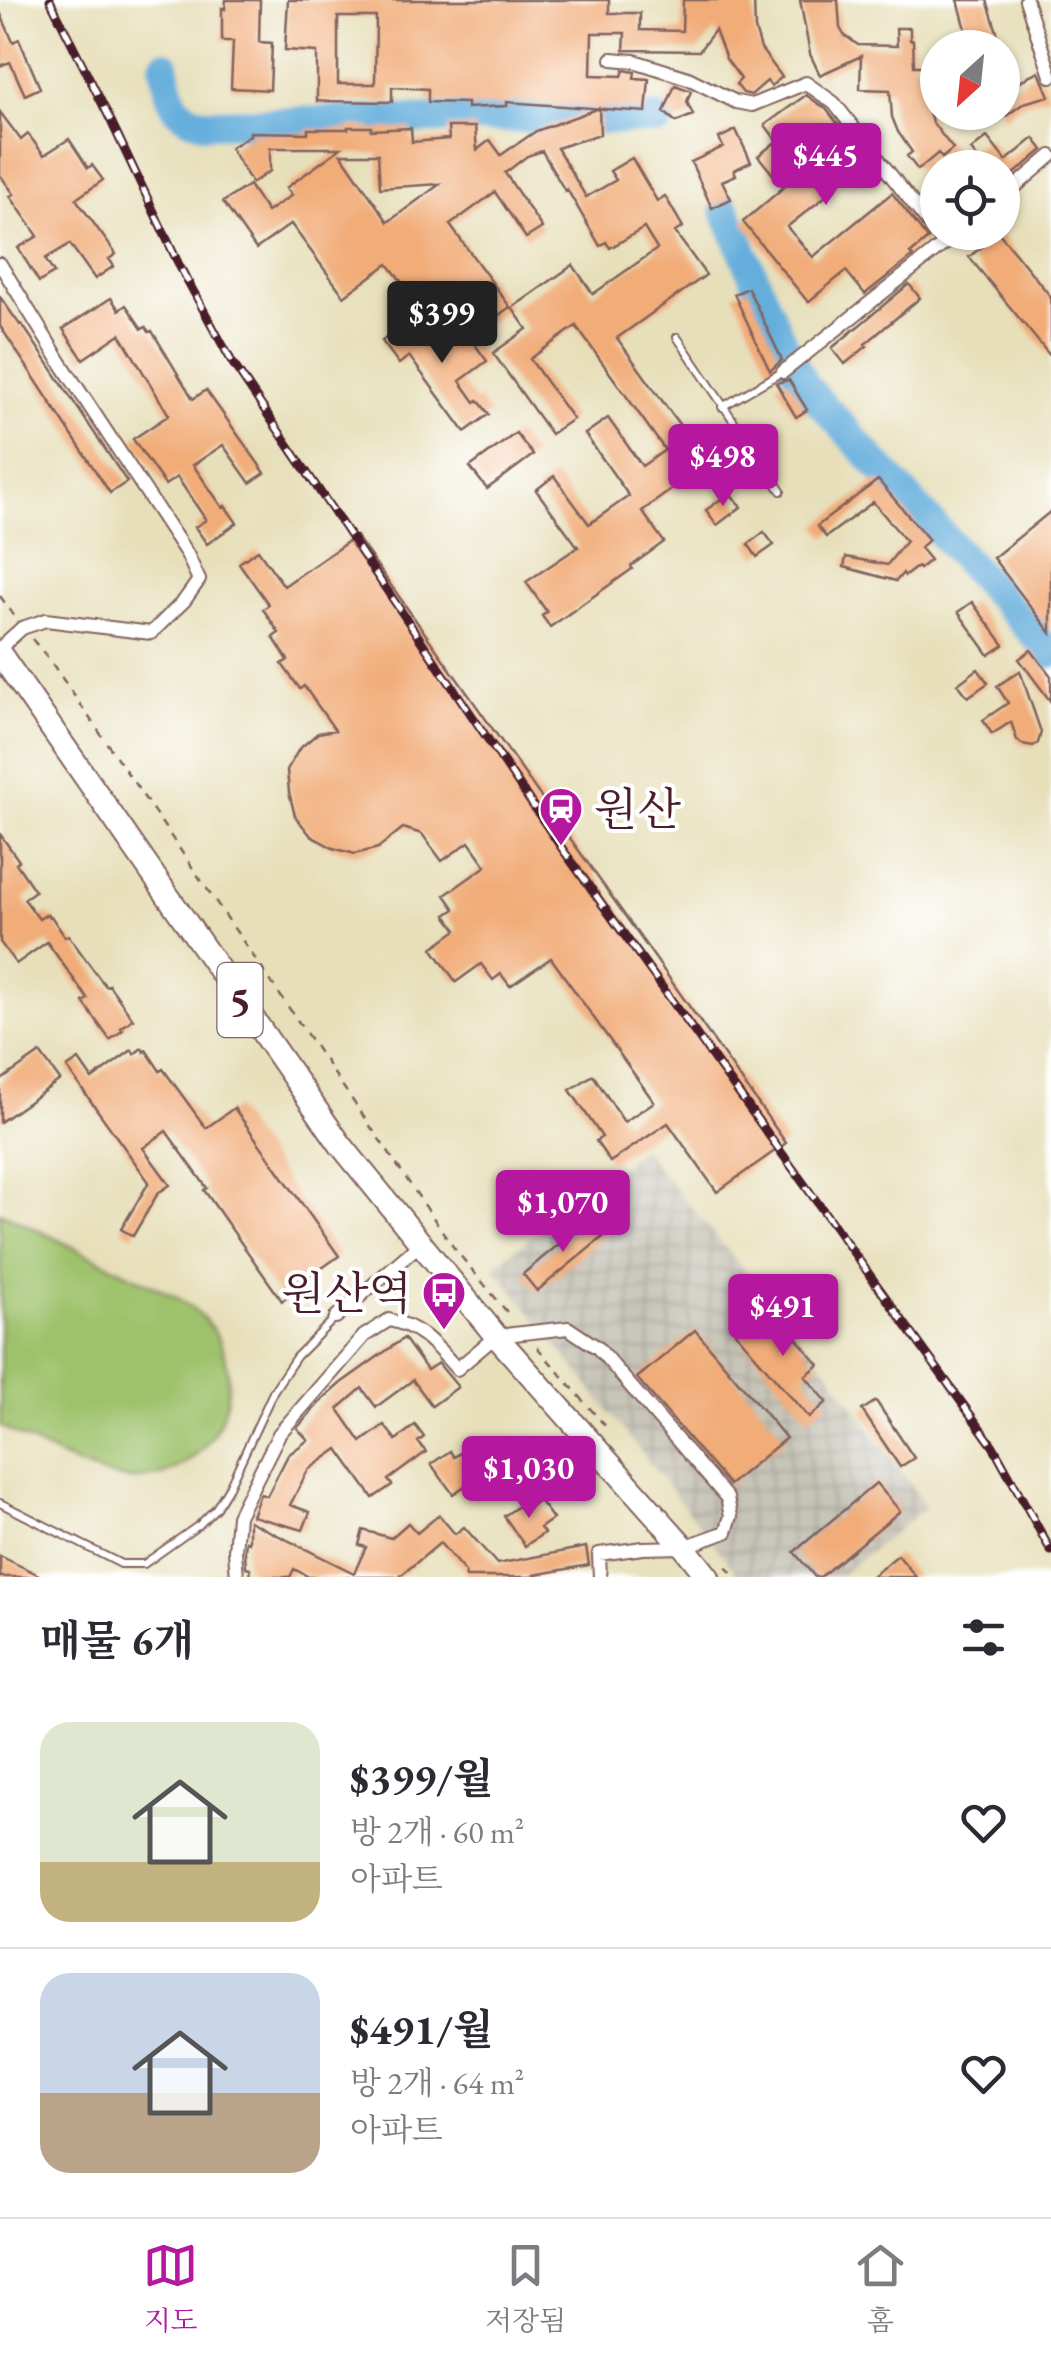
<!DOCTYPE html>
<html lang="ko">
<head>
<meta charset="utf-8">
<style>
	:root { --surface:#fff; --page:#f2f2f3; --text:#2b2b33; --muted:#7c7c81; --line:#e1e1e2; --accent:#b5179e }
	body { margin:0; font-family:"EB Garamond","Noto Serif KR",serif; background:var(--page); color:var(--text); height:100vh; display:flex; flex-direction:column; font-size:38px; white-space:nowrap }
	* { box-sizing:border-box; margin:0 }
	p { font-size:32px; color:var(--muted) }
	.icon { flex:none; width:55px; height:55px; fill:none; stroke:currentColor; stroke-width:2; stroke-linecap:round; stroke-linejoin:round }
	.map { position:relative; height:1577px; overflow:hidden }
	.panel { display:flex; flex-direction:column; background:var(--surface); flex:1 }
	.panel>* { flex:none }
	.needle { width:65px; rotate:207deg }
	.buttons { position:absolute; left:920px; top:30px; display:grid; gap:20px }
	.buttons a { display:grid; place-items:center; width:100px; height:100px; border-radius:50%; background:var(--surface); box-shadow:0 2px 8px #0004; font-size:50px }
	.price { position:absolute; translate:-50% -85px; padding:0 22px; border-radius:10px; background:var(--accent); color:#fff; font-size:32px; line-height:65px; filter:drop-shadow(0 2px 5px #0008) }
	.price::after { content:''; position:absolute; left:50%; top:60px; width:30px; height:22px; margin-left:-15px; background:inherit; clip-path:polygon(0 0,100% 0,50% 100%) }
	.price.active { background:#222; color:#fff }
	ul { padding:0; list-style:none }
	li { display:flex; align-items:center; gap:30px; height:250px; padding:0 40px }
	li+li { border-top:2px solid var(--line) }
	li span { display:grid; place-items:center; flex:none; width:280px; height:200px; border-radius:30px; color:#555 }
	li>.icon { margin-inline-start:auto }
	span .icon { width:120px; height:120px; fill:#fffc; stroke-width:1 }
	li b { font-size:42px }
	h2 { display:flex; justify-content:space-between; align-items:center; height:120px; padding:0 40px; font-size:42px }
	.tabs { display:flex; justify-content:space-around; align-items:center; height:140px; border-top:2px solid var(--line); background:var(--surface); font-size:28px; color:var(--muted) }
	.tabs a { display:grid; justify-items:center; gap:5px }
	.tabs .active { color:var(--accent) }
	.map>svg:first-child { display:block }
	.industrial { fill:url(#industrial-grid) }
	.grass { fill:#9ec26c; stroke:#74704c; stroke-width:2.5 }
	.lines { fill:none; stroke-linecap:round; stroke-linejoin:round }
	.river { stroke:#65aedc; stroke-width:30 }
	.building { fill:#f1ac78; fill-rule:evenodd }
	.service-casing { stroke:#81625d; stroke-width:10 }
	.minor-casing { stroke:#81625d; stroke-width:16 }
	.trunk-casing { stroke:#81625d; stroke-width:26 }
	.path { stroke:#81625d; stroke-width:2.5; stroke-dasharray:8 8; stroke-linecap:butt }
	.service { stroke:#fff; stroke-width:6 }
	.minor { stroke:#fff; stroke-width:12 }
	.trunk { stroke:#fff; stroke-width:22 }
	.rail-casing { stroke:#4a1f2b; stroke-width:9 }
	.rail { stroke:#fff; stroke-width:5; stroke-dasharray:15; stroke-linecap:butt }
	.labels { text-anchor:middle; stroke-width:8; stroke-linejoin:round; paint-order:stroke }
	.shield { fill:#fff; stroke:#80626b; stroke-width:2.5 }
	.shield-label { font-size:42px; font-weight:bold; fill:#4a1f2b }
	.poi-label { font-size:45px; fill:#4a1f2b; stroke:#fff; text-anchor:start }
</style>
</head>
<body>
<div class="map">
<svg width="1051" height="1577" viewBox="0 0 1051 1577">
	<defs>
		<pattern id="industrial-grid" width="8" height="8" patternUnits="userSpaceOnUse" patternTransform="scale(2.5)"><rect width="8" height="8" fill="#c7c4b8"/><path d="M0 4h8M4 0v8" fill="none" stroke="#aca89e"/></pattern>
	</defs>
	<rect width="100%" height="100%" fill="#fff"/>
	<filter id="ink" filterUnits="userSpaceOnUse"><feTurbulence type="fractalNoise" baseFrequency=".01" numOctaves="2"/><feDisplacementMap in="SourceGraphic" scale="20" xChannelSelector="R" yChannelSelector="G"/><feConvolveMatrix kernelMatrix="1 2 1 2 8 2 1 2 1" color-interpolation-filters="sRGB"/></filter>
	<filter id="wash" filterUnits="userSpaceOnUse"><feTurbulence type="fractalNoise" baseFrequency=".0048" numOctaves="4" result="noise"/><feDisplacementMap in="SourceGraphic" scale="40" xChannelSelector="R" yChannelSelector="G"/><feGaussianBlur stdDeviation="2.25" result="paint"/><feColorMatrix in="noise" values="0 0 0 0 0 0 0 0 0 0 0 0 0 0 0 0 0 1.4 0 .05"/><feComposite in="paint" operator="in"/></filter>
	<g filter="url(#wash)">
		<rect width="100%" height="100%" fill="#e7dfba"/>
		<!-- industrial -->
		<path class="industrial" d="M642,1149l183,217 101,141 -88,70h-98l-246,-311z"/>
		<!-- grass -->
		<path class="grass" d="M0,1212l175,84c13,9 26,17 35,30 45,61 2,151 -74,153 -41,1 -99,-35 -136,-53z"/>
		<g class="lines">
			<!-- river -->
			<path class="river" d="M164,65c7,32 5,51 43,58l293,-5 160,2
				M725,209l59,138 22,40 245,266"/>
		</g>
		<g id="blocks">
			<!-- building -->
			<path class="building" d="M226,0h34l-1,42 13,1 -2,47 -39,-2 2,-47h-11v-33l3,1z
				M288,0h321v13h31v17l42,1 1,-31h71l1,29 6,20 21,28 -11,9 -4,-5 -16,14 -8,-2 -7,-9 5,-5 -15,-20 -11,-29 -16,21 -75,-1 1,-17h-33l-1,42 31,1 2,-6 11,2 -1,6 15,1 -3,33 -139,-10v4l-40,2v-5l-39,-1v-13l-36,-2v15l-75,-1v-49l-32,-2zM338,17h38l-1,67h-37z
				M800,0h38l2,28 4,7 14,10 39,1 -1,-18h14v12h3l1,26h11l1,35 6,21 21,27 -11,9 -4,-5 -20,17 -11,-14 5,-4 -14,-20 -6,-15 -2,-27 -30,-1 1,-33 -41,19 -10,-21z
				M958,0h29l15,48h-31z
				M0,12l13,30 6,-3 21,49 -15,7 -15,-33 -10,4z
				M1039,72l10,24 -25,7 -22,16v-24l28,-20z
				M675,85l16,6 -4,11 6,13 -17,7 -12,-10z
				M806,95l20,14 31,39 -32,26 11,14 -49,39 26,30 79,-64 36,46 -18,15 3,2 -48,38 -19,-23 -38,31 -65,-80 69,-59 -36,15 -18,-22 19,-15 -12,-16z
				M599,108l1,26 -43,14 29,49 30,-17 -6,-9 22,-13 25,43 8,-5 18,31 -8,5 31,43 -89,63 95,132 -22,16 -4,-7 -44,32 22,31 -33,24 1,3 -82,58 -8,-11 5,-4 -21,-30 52,-35 -42,-57 18,-14 35,48 40,-28 -44,-62 23,-16 34,48 23,-16 -89,-124 -46,33 43,60 -22,15 -58,-81 34,-24 -15,-21 61,-43 20,29 64,-45 -13,-21 -34,20 -4,-6 -6,4 -33,-57 -2,2 -23,-40 -15,5 -22,17 37,55 -16,10 -31,-46 -45,33 60,82 -40,29 -24,-32 -18,12 -40,-52 -44,32 -53,-72 -35,25 -33,-47 26,-17 18,27 25,-17 -6,-7 55,-40h-71v23l-18,12 -22,-35 20,-13v-3l58,1v-4h40v-2h23v3l40,-2 1,14 37,-3 -1,-12h27l2,23 13,-10 11,15 35,-24zM341,154h37l2,34 60,-4 -52,38z
				M0,112l21,28 7,-6 16,21 25,-16 19,29 4,-3 11,15 -27,19 40,55 -7,5 5,7 -19,13 -25,-35 -25,15 9,14 -15,9 -21,-34 20,-12 -28,-40 4,-2 -14,-19z
				M736,130l15,32 -17,8 2,5 -14,6 9,18 -19,9 -21,-46 32,-15 -4,-9z
				M987,137l19,24 28,-23 9,12 -41,34v-16h-17l-14,-18z
				M999,233l52,64v60l-82,-100z
				M909,284l11,14 -55,46 2,2 -22,18 -13,-16z
				M748,288l34,72 -12,11 -36,-77z
				M0,297l20,28 2,-1 105,158 -17,11 -110,-167z
				M111,298l8,12 7,-5 16,24 4,-2 3,5 3,-1 41,68 13,-9 59,83 -15,10 -27,-38 -30,20 30,43 2,-2 12,17 -30,21 -12,-17 11,-7 -29,-43 -12,8 -32,-46 36,-24 -49,-81 -37,25 -20,-30z
				M419,314l21,28 22,-15 25,34 -27,20 15,21 3,-2 11,14 -24,18 -56,-76 -10,8 -17,-23z
				M789,380l18,30 -11,7 -20,-34z
				M516,433l17,22 -46,34 -17,-22z
				M878,480l51,60 -9,8 10,12 -11,9 -2,-2 -12,9 -2,-3 -7,8 -52,-14 2,-10 41,8 19,-24 -33,-39 -47,35 -9,-11z
				M730,493l11,14 -24,18 -11,-15z
				M1051,511v122l-58,-75z
				M764,532l10,13 -17,12 -9,-13z
				M356,536l430,607 -69,49 -49,-69 -58,39 -14,-21 6,-4 -32,-47 23,-15 31,47 30,-20 -103,-144 -41,28 -9,-12 -8,6 -12,-16 -25,18 -24,-34 25,-18 -11,-15 9,-6 -10,-14 41,-29 -17,-24 -27,19 -20,-27 -19,-6 -25,20 -23,6 -22,-6 -22,-12 -16,-20 -6,-24 -2,-22 12,-21 19,-16 17,-3 -31,-44 -4,3 -18,-25 6,-4 -15,-23 6,-4 -16,-24 6,-4 -30,-42 19,-13 26,36z
				M972,602l32,43 -15,10 -31,-43z
				M1031,650l20,26v26l-32,-43z
				M978,669l10,14 -20,14 -10,-13z
				M1020,671l21,61 -3,11 -5,3 -11,-2 -5,-4 -6,-18 -19,12 -9,-14 25,-17 -11,-17z
				M0,834l19,27 -3,2 19,28 -11,8 15,20 8,-5 2,3 2,-1 14,21 3,-2 32,44 6,7 3,-1 24,34 -12,9 2,2 -13,10 -27,-38 5,-3 -41,-57 -31,22 -16,-22z
				M142,1048l2,4 2,-2 14,21 3,-2 43,59 28,-20 105,148 -31,22 2,3 -28,20 -78,-111 3,-2 -41,-57 -23,17 27,37 -12,8 -25,43 -12,-7 28,-47 -82,-114 12,-8 13,19 40,-29 2,4z
				M40,1053l20,27 -60,42v-41z
				M589,1219l15,17 -67,55 -14,-17z
				M770,1307l49,58 -14,11 22,26 -18,16 -74,-86 18,-15 3,2z
				M695,1330l91,108 -57,47 -92,-107z
				M404,1338l23,32 11,-7 20,24 -26,19 -19,-26 -37,27 -14,-19 -24,21 23,33 23,-17 12,15 19,-15 9,12 -6,5 8,10 -38,28 4,5 -19,13 -35,-49 -30,21 -18,35 20,7 -7,18 -51,-14 8,-22 7,2 21,-41 20,-15 -11,-12 26,-29 18,-16z
				M876,1401l38,57 -14,9 -38,-57z
				M467,1448l14,19 -13,9 4,5 -19,13 -22,-30 19,-13 4,6z
				M876,1483l24,28 -80,66h-5l-21,-25z
				M539,1500l14,19 -13,9 4,5 -19,13 -21,-30 19,-13 4,6z
				M439,1515l16,19 9,-7 33,37 89,-17 3,18 -55,10 1,2h-69l-1,-5 -25,-29 -41,34h-90l-15,-8 -4,8h-39l-1,-9 -4,-1 -1,-16 1,-10 3,1v-21l105,52 12,-26 -7,-2 4,-15 28,8 17,-15 9,10z
				M898,1555l18,22h-45z
				M0,1556l43,21h-43z"/>
		</g>
	</g>
	<g filter="url(#ink)">
		<use href="#blocks" fill-opacity="0" stroke="#81625d" stroke-width="2.5"/>
		<g class="lines">
			<defs>
				<path id="service" d="M677,337l104,154
					M722,407l60,-35
					M0,1503l121,61h23l55,-39 17,-17 13,-21 45,-97 22,-33 40,-40"/>
				<path id="minor" d="M1026,0l25,76
					M612,59l22,2 54,17 48,24 16,3 54,-22 28,20 111,141
					M1002,198l49,-42
					M0,264l61,99 126,191 12,26 -15,21 -33,32 -105,-13 -24,8 -22,20
					M783,372l176,-140
					M336,1317l84,-73
					M237,1577l-2,-26 3,-35 41,-82 85,-98 25,-16c33,7 46,25 68,49l39,-33 72,-8 30,20 129,150 4,18 -5,16 -42,15 -41,1 -44,6 1,23"/>
				<path id="trunk" d="M0,654l340,490 156,192 188,211 24,30"/>
			</defs>
			<!-- service casing -->
			<use href="#service" class="service-casing"/>
			<!-- minor casing -->
			<use href="#minor" class="minor-casing"/>
			<!-- trunk casing -->
			<use href="#trunk" class="trunk-casing"/>
			<!-- path -->
			<path class="path" d="M0,596l15,21
				M32,639l17,20 405,589 58,70
				M537,1347l70,81
				M726,1567l9,10"/>
			<!-- service -->
			<use href="#service" class="service"/>
			<!-- minor -->
			<use href="#minor" class="minor"/>
			<!-- trunk -->
			<use href="#trunk" class="trunk"/>
			<defs>
				<path id="rail" d="M50,0l61,121 69,146 52,95 329,485 432,599 58,105"/>
			</defs>
			<!-- rail casing -->
			<use href="#rail" class="rail-casing"/>
			<!-- rail -->
			<use href="#rail" class="rail"/>
		</g>
	</g>
	<!-- icons -->
	<defs>
		<symbol id="station-pin" viewBox="-11 -11 22 30"><path d="M0 17L-7.5 6A9.5 9.5 0 1 1 7.5 6Z" fill="#b5179e" stroke="#fff"/><path d="M-3-6H3Q5-6 5-4V2Q5 4 3 4L4.5 6H3L1.5 4h-3L-3 6H-4.5L-3 4Q-5 4-5 2V-4Q-5-6-3-6ZM-3.5-4v3h7v-3ZM-3.5 1v1.5H-2V1ZM2 1v1.5H3.5V1Z" fill="#fff"/></symbol>
		<symbol id="bus-pin" viewBox="-11 -11 22 30"><path d="M0 17L-7.5 6A9.5 9.5 0 1 1 7.5 6Z" fill="#b5179e" stroke="#fff"/><path d="M-5-6H5V4H4V6H2V4H-2V6H-4V4H-5ZM-3.5-4V0h7V-4ZM-3.5 1.2v1.5H-2V1.2ZM2 1.2v1.5H3.5V1.2Z" fill="#fff"/></symbol>
	</defs>
	<g fill-rule="evenodd">
		<use href="#station-pin" x="536" y="784" width="50" height="68"/>
		<use href="#bus-pin" x="419" y="1268" width="50" height="68"/>
	</g>
	<g class="labels">
		<!-- shield labels -->
		<rect class="shield" x="217.5" y="963" width="45" height="74" rx="8"/>
		<g class="shield-label">
			<text x="240" y="1015">5</text>
		</g>
		<!-- poi labels -->
		<g class="poi-label">
			<text x="594" y="825">원산</text>
			<text x="412" y="1309" text-anchor="end">원산역</text>
		</g>
	</g>
</svg>
<div class="buttons">
<a><svg class="needle" viewBox="-14 -14 28 28"><path d="M0-13l5 13h-10z" fill="#e53935"/><path d="M0 13l5-13h-10z" fill="#7c7c81"/></svg></a>
<a><svg class="icon" aria-label="locate" viewBox="0 0 24 24"><circle cx="12" cy="12" r="6"/><path d="M12 2v4M12 18v4M2 12h4M18 12h4"/></svg></a>
</div>
<b class="price" style="left:826px;top:208px">$445</b>
<b class="price active" style="left:442px;top:366px">$399</b>
<b class="price" style="left:723px;top:509px">$498</b>
<b class="price" style="left:563px;top:1255px">$1,070</b>
<b class="price" style="left:783px;top:1359px">$491</b>
<b class="price" style="left:529px;top:1521px">$1,030</b>
</div>
<section class="panel">
<h2>매물 6개<svg class="icon" aria-label="filters" viewBox="0 0 24 24"><path d="M4 7h16M4 17h16"/><circle cx="9" cy="7" r="2"/><circle cx="15" cy="17" r="2"/></svg></h2>
<ul>
<li><span style="background:linear-gradient(#dfe7d0 70%,#c2b280 0)"><svg class="icon" aria-label="home" viewBox="0 0 24 24"><path d="M3 11l9-7 9 7M6 9v11h12V9"/></svg></span><div><b>$399/월</b><p>방 2개 · 60 m²</p><p>아파트</p></div><svg class="icon" aria-label="heart" viewBox="0 0 24 24"><path d="M12 20l-8-8c-3-5 5-10 8-4 3-6 11-1 8 4z"/></svg></li>
<li><span style="background:linear-gradient(#c9d6e8 60%,#b9a48a 0)"><svg class="icon" aria-label="home" viewBox="0 0 24 24"><path d="M3 11l9-7 9 7M6 9v11h12V9"/></svg></span><div><b>$491/월</b><p>방 2개 · 64 m²</p><p>아파트</p></div><svg class="icon" aria-label="heart" viewBox="0 0 24 24"><path d="M12 20l-8-8c-3-5 5-10 8-4 3-6 11-1 8 4z"/></svg></li>
</ul>
</section>
<nav class="tabs">
<a class="active"><svg class="icon" aria-label="map" viewBox="0 0 24 24"><path d="M3 6l6-2 6 2 6-2v14l-6 2-6-2-6 2zM9 4v14M15 6v14"/></svg>지도</a>
<a><svg class="icon" aria-label="saved" viewBox="0 0 24 24"><path d="M7 4h10v16l-5-4-5 4z"/></svg>저장됨</a>
<a><svg class="icon" aria-label="home" viewBox="0 0 24 24"><path d="M3 11l9-7 9 7M6 9v11h12V9"/></svg>홈</a>
</nav>
</body>
</html>
